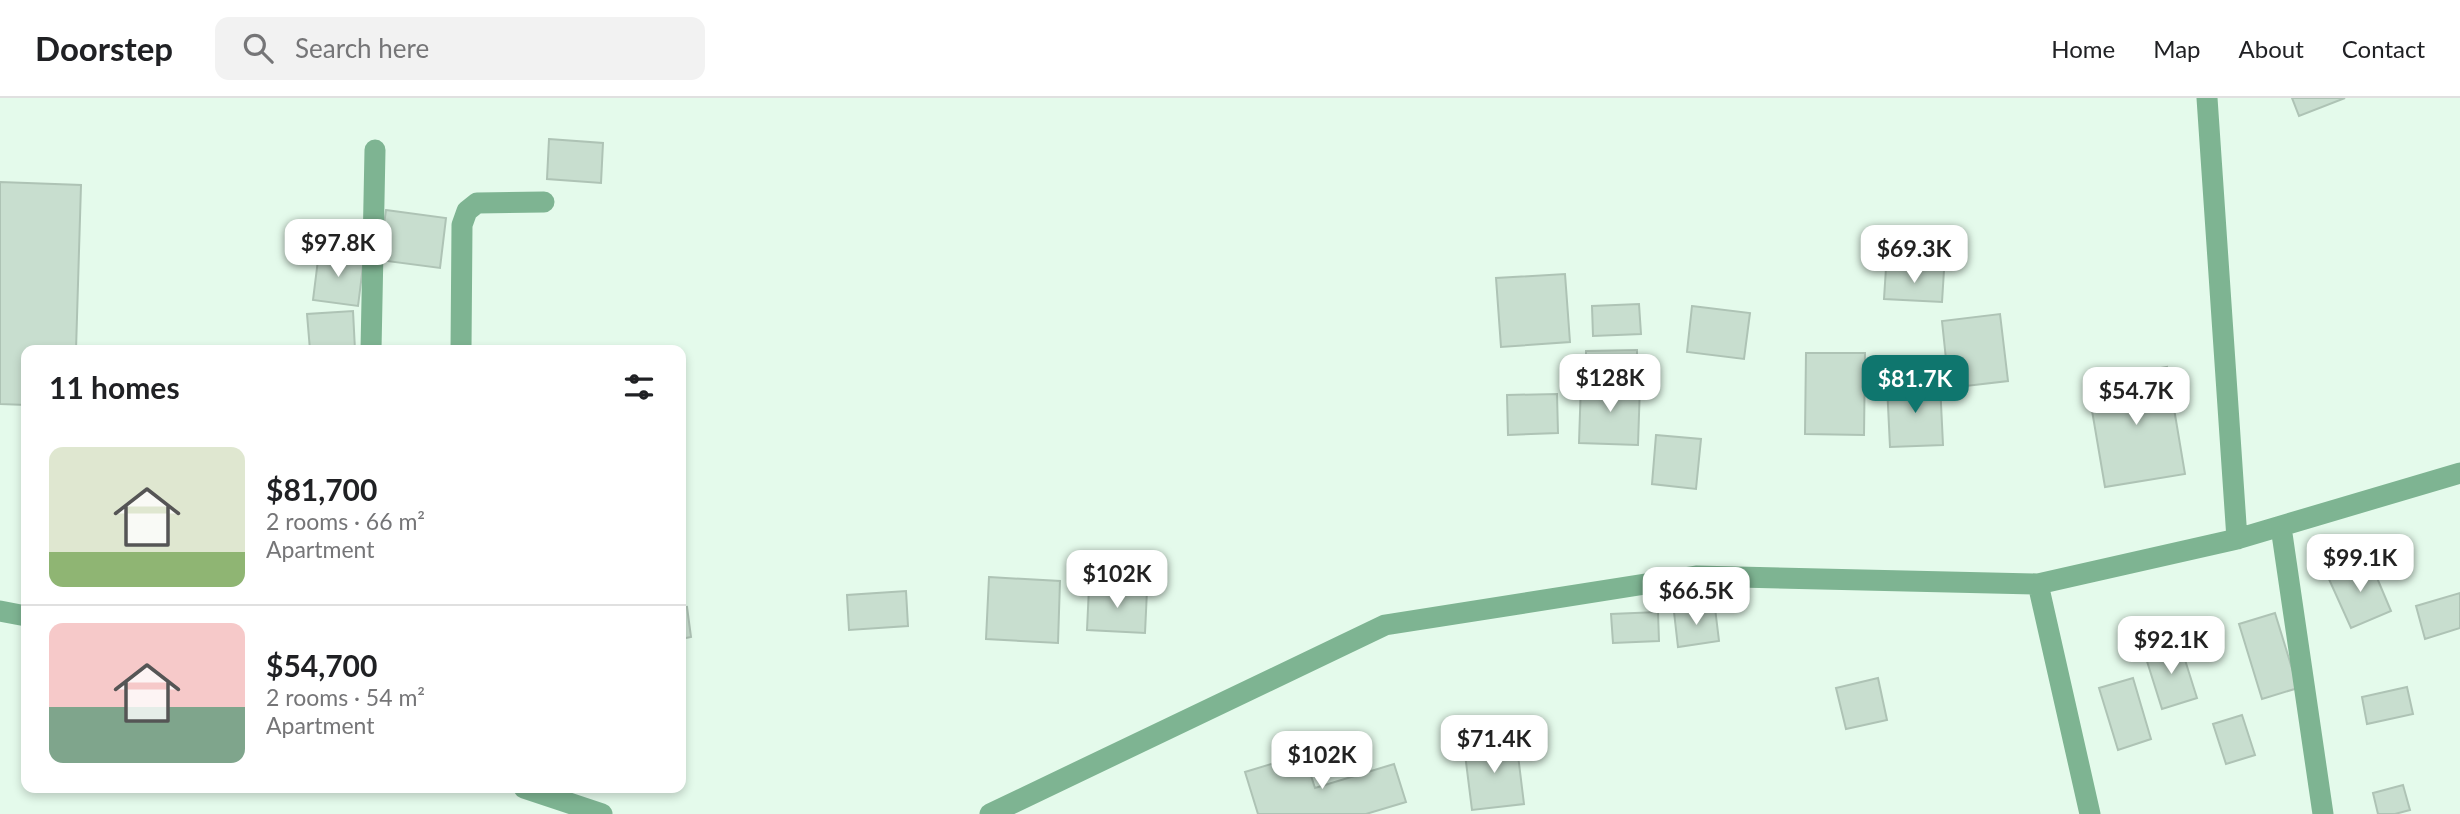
<!DOCTYPE html>
<html lang="en">
<head>
<meta charset="utf-8">
<style>
	:root { --surface:#fff; --page:#f2f2f2; --text:#202124; --muted:#757577; --line:#e0e0e0; --accent:#0f766e }
	body { margin:0; font-family:Lato,sans-serif; background:var(--page); color:var(--text); height:100vh; display:flex; flex-direction:column; font-size:26px; white-space:nowrap }
	* { box-sizing:border-box; margin:0 }
	p { font-size:23px; color:var(--muted) }
	.icon { flex:none; width:38px; height:38px; fill:none; stroke:currentColor; stroke-width:2; stroke-linecap:round; stroke-linejoin:round }
	.map { position:relative; flex:1; overflow:hidden }
	.panel { position:absolute; left:21px; top:247px; width:665px; height:448px; display:flex; flex-direction:column; background:var(--surface); border-radius:14px; box-shadow:0 4px 10px #0003 }
	.panel>* { flex:none }
	.price { position:absolute; translate:-50% -60px; padding:0 16px; border-radius:14px; background:#fff; color:#222; font-size:23px; line-height:46px; filter:drop-shadow(0 2px 4px #0008) }
	.price::after { content:''; position:absolute; left:50%; top:42px; width:21px; height:16px; margin-left:-10px; background:inherit; clip-path:polygon(0 0,100% 0,50% 100%) }
	.price.current { background:var(--accent); color:#fff }
	ul { padding:0; list-style:none }
	li { display:flex; align-items:center; gap:21px; height:175px; padding:0 28px }
	li+li { border-top:2px solid var(--line) }
	li span { display:grid; place-items:center; flex:none; width:196px; height:140px; border-radius:14px; color:#555 }
	li>.icon { margin-inline-start:auto }
	span .icon { width:84px; height:84px; fill:#fffc; stroke-width:1 }
	li b { font-size:30px }
	h2 { display:flex; justify-content:space-between; align-items:center; height:84px; padding:0 28px; font-size:30px }
	header { display:flex; align-items:center; gap:42px; box-sizing:border-box; height:98px; padding:0 35px; background:var(--surface); border-bottom:2px solid var(--line) }
	header strong { font-size:33px }
	nav { display:flex; gap:38px; margin-inline-start:auto; font-size:24px }
	.search { width:490px; height:63px; background:var(--page); display:flex; align-items:center; gap:18px; box-sizing:border-box; padding:0 24px; border-radius:14px; color:var(--muted); font-size:26px }
	.map>svg:first-child { display:block }
	.building { fill:#c8decf; stroke:#aec3b5; stroke-width:2 }
	.lines { fill:none; stroke-linecap:round; stroke-linejoin:round }
	.minor { stroke:#7eb492; stroke-width:21 }
</style>
</head>
<body>
<header>
<strong>Doorstep</strong>
<div class="search"><svg class="icon" aria-label="search" viewBox="0 0 24 24"><circle cx="10" cy="10" r="6"/><path d="M15 15l6 6"/></svg>Search here</div>
<nav><a>Home</a><a>Map</a><a>About</a><a>Contact</a></nav>
</header>
<div class="map">
<svg width="2460" height="716" viewBox="0 0 2460 716">
	<rect width="100%" height="100%" fill="#e4faeb"/>
	<!-- building -->
	<path class="building" d="M2292,0h53l-46,18z
		M549,41l54,4 -2,40 -54,-4z
		M0,84l81,3 -5,165h-50v55l-26,-1z
		M386,112l60,8 -6,50 -61,-8z
		M319,154l45,6 -6,48 -45,-6z
		M1886,170l58,2 -2,32 -58,-3z
		M1565,176l5,68 -69,5 -5,-69z
		M1639,206l2,30 -48,2 -1,-30z
		M1692,208l58,7 -6,46 -57,-7z
		M353,213l2,39h-45l-3,-36z
		M2000,216l8,67 -59,7 -7,-67z
		M1637,252v16l-51,2v-17z
		M1806,255h59l-1,82 -59,-1z
		M2167,269l18,107 -80,13 -18,-106z
		M1581,285l59,2 -2,60 -59,-2z
		M1940,285l3,62 -53,2 -3,-62z
		M1557,296l1,39 -50,2 -1,-40z
		M1656,337l45,4 -5,50 -44,-5z
		M2369,461l22,52 -40,17 -23,-51z
		M989,479l71,4 -2,62 -72,-4z
		M1089,489l58,3 -2,43 -58,-3z
		M906,493l2,35 -59,4 -2,-35z
		M2460,495v35l-35,11 -9,-33z
		M687,509l4,30 -10,2v-31z
		M1715,510l4,33 -41,6 -4,-35z
		M1658,514l1,29 -46,2 -2,-29z
		M2275,515l23,75 -36,11 -23,-75z
		M2180,546l17,54 -35,11 -17,-54z
		M1878,580l9,42 -41,9 -10,-41z
		M2133,580l18,61 -33,11 -19,-62z
		M2407,589l6,27 -46,10 -5,-27z
		M2242,617l13,40 -29,9 -13,-40z
		M1516,641l8,65 -52,6 -8,-64z
		M1304,656l11,34 79,-24 12,38 -40,12h-108l-13,-42z
		M2403,687l7,25 -15,4h-17l-5,-21z"/>
	<g class="lines">
		<!-- minor -->
		<path class="minor" d="M2207,0l30,441
			M371,252l4,-200
			M461,252l1,-125 5,-14 10,-8 67,-1
			M2281,429l42,287
			M2038,486l52,230
			M0,513l26,5
			M524,690l78,26
			M990,716l395,-189 311,-49 342,8 199,-45 223,-66"/>
	</g>
</svg>
<b class="price" style="left:338px;top:181px">$97.8K</b>
<b class="price" style="left:1914px;top:187px">$69.3K</b>
<b class="price" style="left:1610px;top:316px">$128K</b>
<b class="price current" style="left:1915px;top:317px">$81.7K</b>
<b class="price" style="left:2136px;top:329px">$54.7K</b>
<b class="price" style="left:2360px;top:496px">$99.1K</b>
<b class="price" style="left:1117px;top:512px">$102K</b>
<b class="price" style="left:1696px;top:529px">$66.5K</b>
<b class="price" style="left:2171px;top:578px">$92.1K</b>
<b class="price" style="left:1494px;top:677px">$71.4K</b>
<b class="price" style="left:1322px;top:693px">$102K</b>
<section class="panel">
<h2>11 homes<svg class="icon" aria-label="filters" viewBox="0 0 24 24"><path d="M4 7h16M4 17h16"/><circle cx="9" cy="7" r="2"/><circle cx="15" cy="17" r="2"/></svg></h2>
<ul>
<li><span style="background:linear-gradient(#dfe7d0 75%,#8fb573 0)"><svg class="icon" aria-label="home" viewBox="0 0 24 24"><path d="M3 11l9-7 9 7M6 9v11h12V9"/></svg></span><div><b>$81,700</b><p>2 rooms · 66 m²</p><p>Apartment</p></div></li>
<li><span style="background:linear-gradient(#f6c9c9 60%,#7fa58c 0)"><svg class="icon" aria-label="home" viewBox="0 0 24 24"><path d="M3 11l9-7 9 7M6 9v11h12V9"/></svg></span><div><b>$54,700</b><p>2 rooms · 54 m²</p><p>Apartment</p></div></li>
</ul>
</section>
</div>
</body>
</html>
